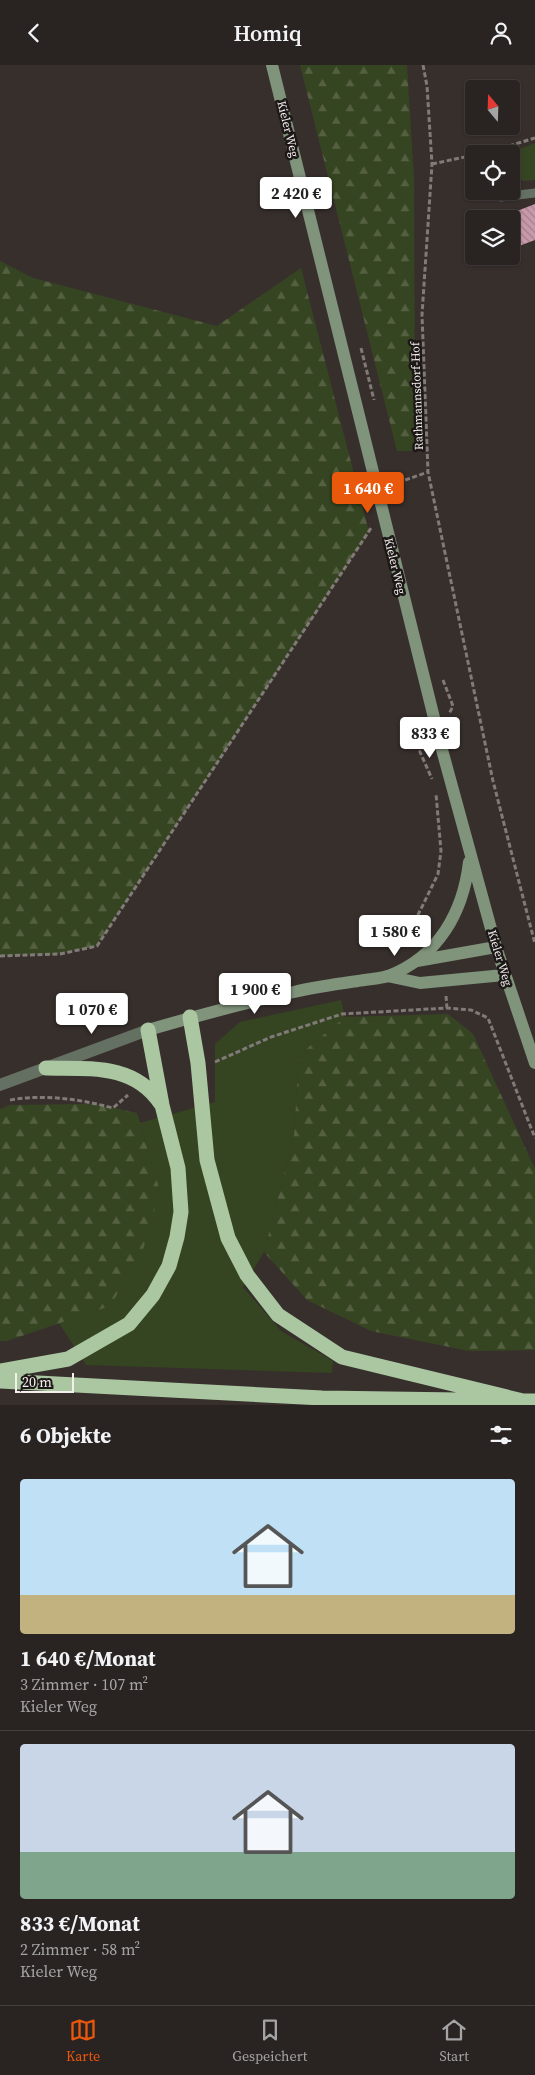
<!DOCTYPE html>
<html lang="de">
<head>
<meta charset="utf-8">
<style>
	:root { --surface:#292321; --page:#352f2e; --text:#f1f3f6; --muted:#a5a4a5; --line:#45403f; --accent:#ea580c }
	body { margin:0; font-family:"Source Serif 4",serif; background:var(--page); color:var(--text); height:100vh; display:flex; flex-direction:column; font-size:19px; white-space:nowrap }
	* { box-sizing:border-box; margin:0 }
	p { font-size:16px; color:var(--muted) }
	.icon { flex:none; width:28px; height:28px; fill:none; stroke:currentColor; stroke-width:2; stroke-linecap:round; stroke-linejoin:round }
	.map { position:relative; height:1340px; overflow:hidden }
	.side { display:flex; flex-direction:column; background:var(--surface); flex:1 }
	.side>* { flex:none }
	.needle { width:32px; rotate:341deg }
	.tools { position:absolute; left:465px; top:15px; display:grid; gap:10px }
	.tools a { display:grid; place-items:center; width:55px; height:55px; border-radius:5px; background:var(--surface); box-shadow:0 1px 4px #0004,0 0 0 1px var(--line); font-size:25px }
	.scale { position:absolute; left:15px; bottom:12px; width:59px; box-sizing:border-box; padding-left:5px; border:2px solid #f4eeec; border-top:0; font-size:14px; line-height:18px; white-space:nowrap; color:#f4eeec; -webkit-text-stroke:4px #1c1817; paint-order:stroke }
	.price { position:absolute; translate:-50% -42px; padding:0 11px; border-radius:5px; background:#fff; color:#222; font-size:16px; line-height:32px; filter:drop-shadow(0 1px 2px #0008) }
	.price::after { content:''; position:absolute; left:50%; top:30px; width:15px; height:11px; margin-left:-8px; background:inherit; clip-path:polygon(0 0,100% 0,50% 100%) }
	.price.current { background:var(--accent); color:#fff }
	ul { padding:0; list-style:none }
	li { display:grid; align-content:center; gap:10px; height:265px; padding:0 20px }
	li+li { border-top:1px solid var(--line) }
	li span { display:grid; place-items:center; height:155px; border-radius:5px; color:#555 }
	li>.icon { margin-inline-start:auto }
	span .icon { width:90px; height:90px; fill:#fffc; stroke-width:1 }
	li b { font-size:21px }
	h2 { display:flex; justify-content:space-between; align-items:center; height:60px; padding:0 20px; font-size:21px }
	header { display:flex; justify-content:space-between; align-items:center; height:65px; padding:0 20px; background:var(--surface); font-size:22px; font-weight:600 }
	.dock { display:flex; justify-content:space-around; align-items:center; height:70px; border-top:1px solid var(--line); background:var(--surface); font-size:14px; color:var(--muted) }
	.dock a { display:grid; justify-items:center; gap:2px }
	.dock .current { color:var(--accent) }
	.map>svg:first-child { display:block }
	.grass { fill:#364521 }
	.forest { fill:url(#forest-firs) }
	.building { fill:url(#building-back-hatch) }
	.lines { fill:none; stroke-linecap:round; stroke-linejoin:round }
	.path { stroke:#817a78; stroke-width:3; stroke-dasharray:5 2.5; stroke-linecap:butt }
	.lane { stroke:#647061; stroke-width:9 }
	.street { stroke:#647061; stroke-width:12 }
	.secondary { stroke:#80937b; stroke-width:12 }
	.highway { stroke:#aac7a2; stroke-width:15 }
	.labels { text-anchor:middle; stroke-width:5; stroke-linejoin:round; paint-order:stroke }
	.street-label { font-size:12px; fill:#f4eeec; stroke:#1c1817 }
</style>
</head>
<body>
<header><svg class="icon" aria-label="back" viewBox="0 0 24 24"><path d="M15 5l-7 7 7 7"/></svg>Homiq<svg class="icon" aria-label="person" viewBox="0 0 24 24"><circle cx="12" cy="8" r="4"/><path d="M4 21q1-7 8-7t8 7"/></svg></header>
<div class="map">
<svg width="535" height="1340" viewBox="0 0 535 1340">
	<defs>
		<pattern id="forest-firs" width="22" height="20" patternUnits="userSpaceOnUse" patternTransform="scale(1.25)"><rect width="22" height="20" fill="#364521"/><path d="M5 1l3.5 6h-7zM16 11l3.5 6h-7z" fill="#546041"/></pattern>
		<pattern id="building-back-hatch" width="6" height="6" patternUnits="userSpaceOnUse" patternTransform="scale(1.25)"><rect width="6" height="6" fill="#c899aa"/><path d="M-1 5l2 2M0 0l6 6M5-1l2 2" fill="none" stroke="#a2808c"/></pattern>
	</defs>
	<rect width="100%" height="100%" fill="#372f2c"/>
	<!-- grass -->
	<path class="grass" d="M535,78v37l-11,1 -13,-5v-22h-4z
		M341,935l4,17 -46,38 -5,80 -30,117 -21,35 38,44 52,30 -1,12 -246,-8 -27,-42 51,-18 50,-114 -20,-68 75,-21v-58l25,-22z"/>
	<!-- forest -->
	<path class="forest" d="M300,0h107l7,114 1,272h-18z
		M0,196l33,17 184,48 84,-58 68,264 -272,414 -37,8 -60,2z
		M448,949l25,20 62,135v181l-66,1 -98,-20 -64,-31 -43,-48 30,-117 5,-80 46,-38z
		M96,1039l41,9 23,78 -18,62 -32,53 -103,35h-7v-232l10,-4z"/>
	<!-- building -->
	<path class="building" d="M535,139v36l-24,9v-30h-15z"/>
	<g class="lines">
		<!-- path -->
		<path class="path" d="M423,0l4,21 5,78 -10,151 6,157 65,309 42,163
			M502,83l33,-10
			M432,99l42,-9
			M361,283l13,52
			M391,420l37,-13
			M443,615l10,26 -4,8
			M421,661l-9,8 20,45
			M423,870l-8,-14 23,-47 3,-23 -5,-57
			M0,891l60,-2 37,-8 274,-418
			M446,931l1,12
			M215,997l56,-25 71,-23 105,-6 24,2 17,8 47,120
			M10,1035c35,-6 69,-1 103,8l15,-13"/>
		<!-- lane -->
		<path class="lane" d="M489,86l1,3
			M499,126l2,6 34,-4"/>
		<!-- street -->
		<path class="street" d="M0,1020l148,-55"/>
		<!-- secondary -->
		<path class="secondary" d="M272,0l169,681 55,201 39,116
			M417,896l79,-14
			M387,911l33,7 84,-8
			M148,965c48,-14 97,-27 146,-38 21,-5 43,-8 64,-11 9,-2 21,-2 30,-5 50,-19 75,-63 81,-114"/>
		<!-- highway -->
		<path class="highway" d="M190,952l8,46 9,97 21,78 19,37 31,40 64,42 181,44
			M46,1003c43,1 88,-5 115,36
			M0,1306l68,-12 61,-35 24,-29 16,-29 8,-29 4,-25 -3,-44 -16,-63 -14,-75
			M0,1316l322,17 213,3"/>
	</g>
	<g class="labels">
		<!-- street labels -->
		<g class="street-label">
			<text transform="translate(288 64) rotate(76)" y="4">Kieler Weg</text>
			<text transform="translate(417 331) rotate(-92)" y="4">Rathmannsdorf-Hof</text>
			<text transform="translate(395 501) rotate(76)" y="4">Kieler Weg</text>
			<text transform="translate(500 893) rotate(73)" y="4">Kieler Weg</text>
		</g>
	</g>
</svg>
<div class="tools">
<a><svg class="needle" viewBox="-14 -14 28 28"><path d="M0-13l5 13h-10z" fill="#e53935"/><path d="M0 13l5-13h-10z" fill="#a5a4a5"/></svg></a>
<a><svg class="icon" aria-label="locate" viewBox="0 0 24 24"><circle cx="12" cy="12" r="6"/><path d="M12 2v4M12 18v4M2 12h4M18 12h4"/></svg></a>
<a><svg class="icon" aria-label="layers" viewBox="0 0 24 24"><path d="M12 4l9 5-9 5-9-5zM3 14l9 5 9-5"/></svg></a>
</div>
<div class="scale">20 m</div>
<b class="price" style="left:296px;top:154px">2 420 €</b>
<b class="price current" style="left:368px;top:449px">1 640 €</b>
<b class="price" style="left:430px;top:694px">833 €</b>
<b class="price" style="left:395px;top:892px">1 580 €</b>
<b class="price" style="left:255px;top:950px">1 900 €</b>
<b class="price" style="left:92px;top:970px">1 070 €</b>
</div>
<section class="side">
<h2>6 Objekte<svg class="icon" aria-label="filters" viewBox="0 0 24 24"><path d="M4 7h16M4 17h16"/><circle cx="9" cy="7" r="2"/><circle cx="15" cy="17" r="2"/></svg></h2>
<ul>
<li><span style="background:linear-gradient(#bfe0f5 75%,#c2b280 0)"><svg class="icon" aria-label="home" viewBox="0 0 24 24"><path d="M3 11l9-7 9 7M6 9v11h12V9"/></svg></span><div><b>1 640 €/Monat</b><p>3 Zimmer · 107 m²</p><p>Kieler Weg</p></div></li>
<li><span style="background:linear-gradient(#c9d6e8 70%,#7fa58c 0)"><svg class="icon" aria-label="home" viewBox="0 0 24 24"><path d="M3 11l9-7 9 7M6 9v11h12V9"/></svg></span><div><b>833 €/Monat</b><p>2 Zimmer · 58 m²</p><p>Kieler Weg</p></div></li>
</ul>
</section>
<nav class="dock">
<a class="current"><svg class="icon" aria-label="map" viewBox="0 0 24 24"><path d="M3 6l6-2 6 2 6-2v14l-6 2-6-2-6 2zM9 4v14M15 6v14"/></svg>Karte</a>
<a><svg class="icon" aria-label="saved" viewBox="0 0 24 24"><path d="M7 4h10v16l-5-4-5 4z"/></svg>Gespeichert</a>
<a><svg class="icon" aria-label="home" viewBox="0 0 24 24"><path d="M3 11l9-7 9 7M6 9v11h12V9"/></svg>Start</a>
</nav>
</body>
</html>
